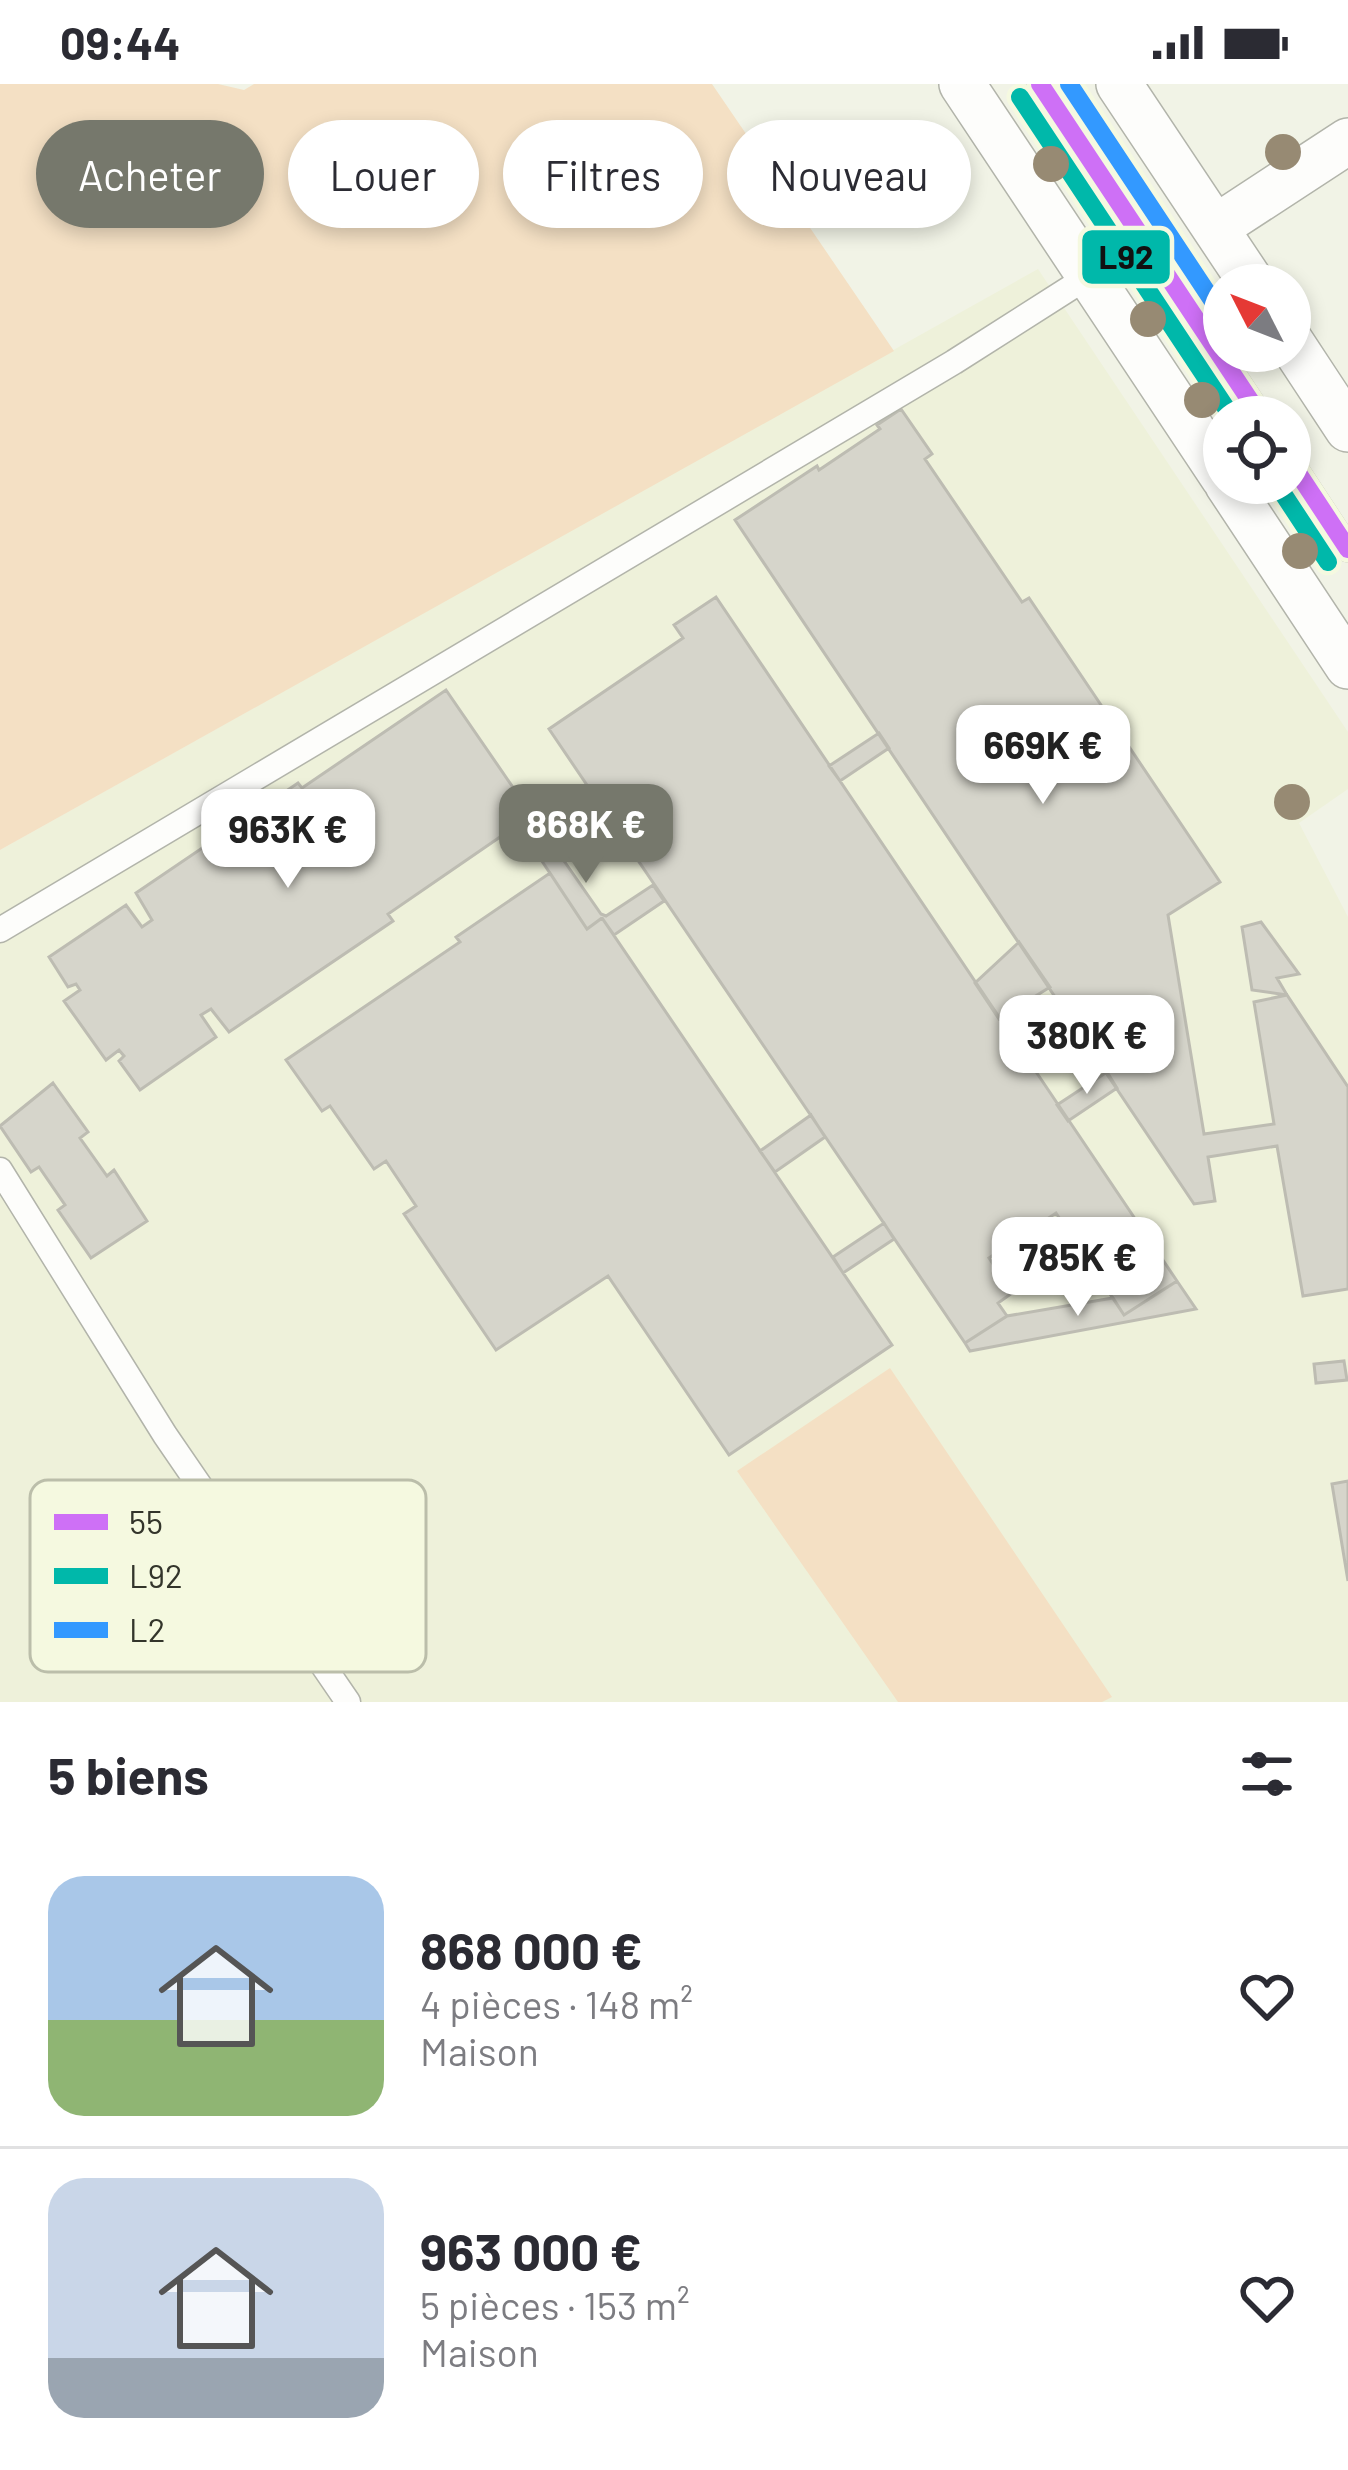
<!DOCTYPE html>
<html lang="fr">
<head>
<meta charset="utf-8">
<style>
	:root { --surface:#fff; --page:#f7f7f7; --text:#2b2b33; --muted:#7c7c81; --line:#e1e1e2; --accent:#76786c }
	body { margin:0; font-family:Barlow,sans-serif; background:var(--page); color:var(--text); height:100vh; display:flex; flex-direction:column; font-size:45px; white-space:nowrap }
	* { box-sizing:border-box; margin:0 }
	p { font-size:39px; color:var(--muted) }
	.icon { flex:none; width:66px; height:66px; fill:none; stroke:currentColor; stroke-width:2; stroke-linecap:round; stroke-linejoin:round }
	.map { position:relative; height:1618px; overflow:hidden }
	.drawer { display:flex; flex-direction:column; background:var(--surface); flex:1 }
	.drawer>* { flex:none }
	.banner { position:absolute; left:36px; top:36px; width:1278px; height:108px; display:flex; gap:24px }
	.needle { width:78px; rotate:312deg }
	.tools { position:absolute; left:1203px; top:180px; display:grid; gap:24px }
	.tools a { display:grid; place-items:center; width:108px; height:108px; border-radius:50%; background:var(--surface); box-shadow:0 6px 18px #0003; font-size:60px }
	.price { position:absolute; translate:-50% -102px; padding:0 27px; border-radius:24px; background:#fff; color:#222; font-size:39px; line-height:78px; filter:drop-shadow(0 3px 6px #0008) }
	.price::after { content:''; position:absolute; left:50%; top:72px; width:36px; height:27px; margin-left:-18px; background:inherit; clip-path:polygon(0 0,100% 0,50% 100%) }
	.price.current { background:var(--accent); color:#fff }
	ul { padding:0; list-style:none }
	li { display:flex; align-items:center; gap:36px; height:300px; padding:0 48px }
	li+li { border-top:3px solid var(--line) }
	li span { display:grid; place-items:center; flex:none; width:336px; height:240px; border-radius:36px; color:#555 }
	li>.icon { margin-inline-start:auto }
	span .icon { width:144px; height:144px; fill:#fffc; stroke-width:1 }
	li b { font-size:51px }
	h2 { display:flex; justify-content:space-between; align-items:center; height:144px; padding:0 48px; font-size:51px }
	.pill { padding:0 42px; border-radius:54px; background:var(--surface); box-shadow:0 6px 18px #0003; font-size:42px; line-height:108px }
	.pill.current { background:var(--accent); color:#fff }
	.status { display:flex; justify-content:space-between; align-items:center; height:84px; padding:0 60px; background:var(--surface); direction:ltr }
	.status svg { height:33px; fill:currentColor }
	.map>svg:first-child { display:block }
	.built { fill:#eef1da }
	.green { fill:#f4e0c4 }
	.building { fill:#d6d5cb; stroke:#bdbcb2; stroke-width:3 }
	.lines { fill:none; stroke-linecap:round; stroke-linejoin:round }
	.lane-casing { stroke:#b2b4aa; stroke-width:27 }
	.street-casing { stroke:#b2b4aa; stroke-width:48 }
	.lane { stroke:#fdfdfb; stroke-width:24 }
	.street { stroke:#fdfdfb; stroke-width:45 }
	.bus-1-casing { stroke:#f5f9e0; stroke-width:27 }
	.bus-2-casing { stroke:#f5f9e0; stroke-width:27 }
	.bus-3-casing { stroke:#f5f9e0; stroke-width:27 }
	.bus-1 { stroke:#ce70f6; stroke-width:18 }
	.bus-2 { stroke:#00b8aa; stroke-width:18 }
	.bus-3 { stroke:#39f; stroke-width:18 }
	.tree { fill:#978a73 }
	.key { fill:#f5f9e0; stroke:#bbbeaa; stroke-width:3 }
	.key-label { font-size:33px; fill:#33352b }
	.line-badge { stroke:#f5f9e0; stroke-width:4.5 }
	.pale-badge-label { font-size:33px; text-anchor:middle; font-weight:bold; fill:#111 }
</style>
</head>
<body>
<div class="status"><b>09:44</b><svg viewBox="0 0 49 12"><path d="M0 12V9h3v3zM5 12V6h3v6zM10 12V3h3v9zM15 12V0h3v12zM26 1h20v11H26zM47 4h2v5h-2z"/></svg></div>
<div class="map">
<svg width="1348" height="1618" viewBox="0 0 1348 1618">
	<rect width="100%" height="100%" fill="#f1f3e6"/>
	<!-- built -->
	<path class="built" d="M1038,185l310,463v57l-49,34 49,94v785h-1348v-852z"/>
	<!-- green -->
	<path class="green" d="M0,0h218l26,6 10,-6h458l182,267 -894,499z
		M890,1284l222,329 -10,5h-204l-161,-231z"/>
	<!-- building -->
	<path class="building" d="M901,325l31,45 -7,5 97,143 7,-4 191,284 -52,33 36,219 70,-10 -20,-122 33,-7 61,92v202l-45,7 -26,-150 -69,11 7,44 -21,3 -459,-684 82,-54 2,4 61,-41 -3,-4z
		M716,513l461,684 -53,34 -68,-102 -67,45 23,35 -14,10 9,13 -42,27 -416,-614 134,-91 -9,-13z
		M446,606l86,125 -144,99 5,7 -164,111 -18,-23 -10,6 15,22 -76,53 -21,-29 5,-5 -5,-6 -13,10 -42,-59 16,-11 -4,-6 -8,3 -19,-30 77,-52 16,22 10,-7 -16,-27 162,-110 4,5z
		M879,649l10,15 -49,33 -11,-15z
		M532,731l69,99 5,2 47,-31 11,16 -50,34 -12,-17 -15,11 -69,-104z
		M550,789l37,56 15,-11 290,427 -163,110 -121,-179 -112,74 -92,-136 12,-8 -30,-45 -12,8 -44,-63 -8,5 -36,-51 174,-118 -4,-5z
		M1261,838l38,52 -22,4 10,17 -35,-5 -10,-63z
		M1019,858l31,45 -51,32 -24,-36z
		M1107,988l10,16 -49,33 -11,-16z
		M53,999l35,49 -8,6 27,38 7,-6 33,51 -56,37 -33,-48 7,-5 -26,-38 -8,5 -31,-46z
		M811,1031l14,22 -50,35 -15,-21z
		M884,1139l10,16 -51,34 -10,-16z
		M1177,1197l19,28 -226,42 -5,-8 42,-27 106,-18 11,17z
		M1344,1277l3,19 -31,3 -2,-19z
		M1348,1397v100l-16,-97z"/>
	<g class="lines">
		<defs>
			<path id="lane" d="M1040,0l221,333
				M1290,377l58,88
				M0,846l954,-568 135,-86
				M0,1086l165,265 183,267"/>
			<path id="street" d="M962,0l262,394
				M1119,0l134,201
				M1215,144l133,-87
				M1290,257l58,88
				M1227,399l121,183"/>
		</defs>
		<!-- lane casing -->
		<use href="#lane" class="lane-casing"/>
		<!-- street casing -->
		<use href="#street" class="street-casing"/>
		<!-- lane -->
		<use href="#lane" class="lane"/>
		<!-- street -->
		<use href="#street" class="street"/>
		<defs>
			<path id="bus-1" d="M1040,0l221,333
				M1290,377l58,88"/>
			<path id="bus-2" d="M1020,13l212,320
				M1276,399l52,79"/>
			<path id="bus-3" d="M1069,0l155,234"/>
		</defs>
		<!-- bus-1 casing -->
		<use href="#bus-1" class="bus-1-casing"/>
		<!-- bus-2 casing -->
		<use href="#bus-2" class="bus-2-casing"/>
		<!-- bus-3 casing -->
		<use href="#bus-3" class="bus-3-casing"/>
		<!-- bus-1 -->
		<use href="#bus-1" class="bus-1"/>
		<!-- bus-2 -->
		<use href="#bus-2" class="bus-2"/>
		<!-- bus-3 -->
		<use href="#bus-3" class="bus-3"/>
	</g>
	<!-- trees -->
	<g class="tree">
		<circle cx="1283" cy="68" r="18"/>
		<circle cx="1051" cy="80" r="18"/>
		<circle cx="1100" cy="161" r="18"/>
		<circle cx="1148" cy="235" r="18"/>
		<circle cx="1202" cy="316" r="18"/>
		<circle cx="1300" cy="467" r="18"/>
		<circle cx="1292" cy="718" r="18"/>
	</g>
	<!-- legend -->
	<rect x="30" y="1396" width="396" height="192" rx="18" class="key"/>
	<rect x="54" y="1430" width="54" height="16" fill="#ce70f6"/>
	<rect x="54" y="1484" width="54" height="16" fill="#00b8aa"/>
	<rect x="54" y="1538" width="54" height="16" fill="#39f"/>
	<g class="key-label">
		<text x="129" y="1450">55</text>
		<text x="129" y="1504">L92</text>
		<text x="129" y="1558">L2</text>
	</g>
	<rect class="line-badge" x="1080" y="144" width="92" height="58" rx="12" fill="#00b8aa"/>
	<g class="pale-badge-label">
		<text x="1126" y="185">L92</text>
	</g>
</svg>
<div class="tools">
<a><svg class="needle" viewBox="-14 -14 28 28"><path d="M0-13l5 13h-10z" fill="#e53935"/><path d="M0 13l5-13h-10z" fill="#7c7c81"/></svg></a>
<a><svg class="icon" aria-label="locate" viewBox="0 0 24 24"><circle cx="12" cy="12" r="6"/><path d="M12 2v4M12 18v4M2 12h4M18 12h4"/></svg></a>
</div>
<b class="price" style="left:1043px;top:723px">669K €</b>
<b class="price current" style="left:586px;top:802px">868K €</b>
<b class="price" style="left:288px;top:807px">963K €</b>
<b class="price" style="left:1087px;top:1013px">380K €</b>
<b class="price" style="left:1078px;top:1235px">785K €</b>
<div class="banner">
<a class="pill current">Acheter</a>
<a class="pill">Louer</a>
<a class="pill">Filtres</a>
<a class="pill">Nouveau</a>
</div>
</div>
<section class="drawer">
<h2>5 biens<svg class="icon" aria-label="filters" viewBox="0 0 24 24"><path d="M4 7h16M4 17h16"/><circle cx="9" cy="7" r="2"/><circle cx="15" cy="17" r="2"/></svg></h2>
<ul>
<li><span style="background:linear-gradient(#a9c7e8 60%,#8fb573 0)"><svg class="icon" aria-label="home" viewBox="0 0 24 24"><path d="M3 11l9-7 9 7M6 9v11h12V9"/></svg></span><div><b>868 000 €</b><p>4 pièces · 148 m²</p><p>Maison</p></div><svg class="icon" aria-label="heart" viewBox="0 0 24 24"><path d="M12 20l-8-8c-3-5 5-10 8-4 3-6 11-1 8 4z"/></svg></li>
<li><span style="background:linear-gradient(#c9d6e8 75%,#9aa5b1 0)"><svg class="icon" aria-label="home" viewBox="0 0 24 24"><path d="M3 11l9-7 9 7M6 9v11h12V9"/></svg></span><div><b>963 000 €</b><p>5 pièces · 153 m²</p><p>Maison</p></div><svg class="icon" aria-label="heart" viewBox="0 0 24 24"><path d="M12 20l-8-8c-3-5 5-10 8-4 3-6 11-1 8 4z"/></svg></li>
</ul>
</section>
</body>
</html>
